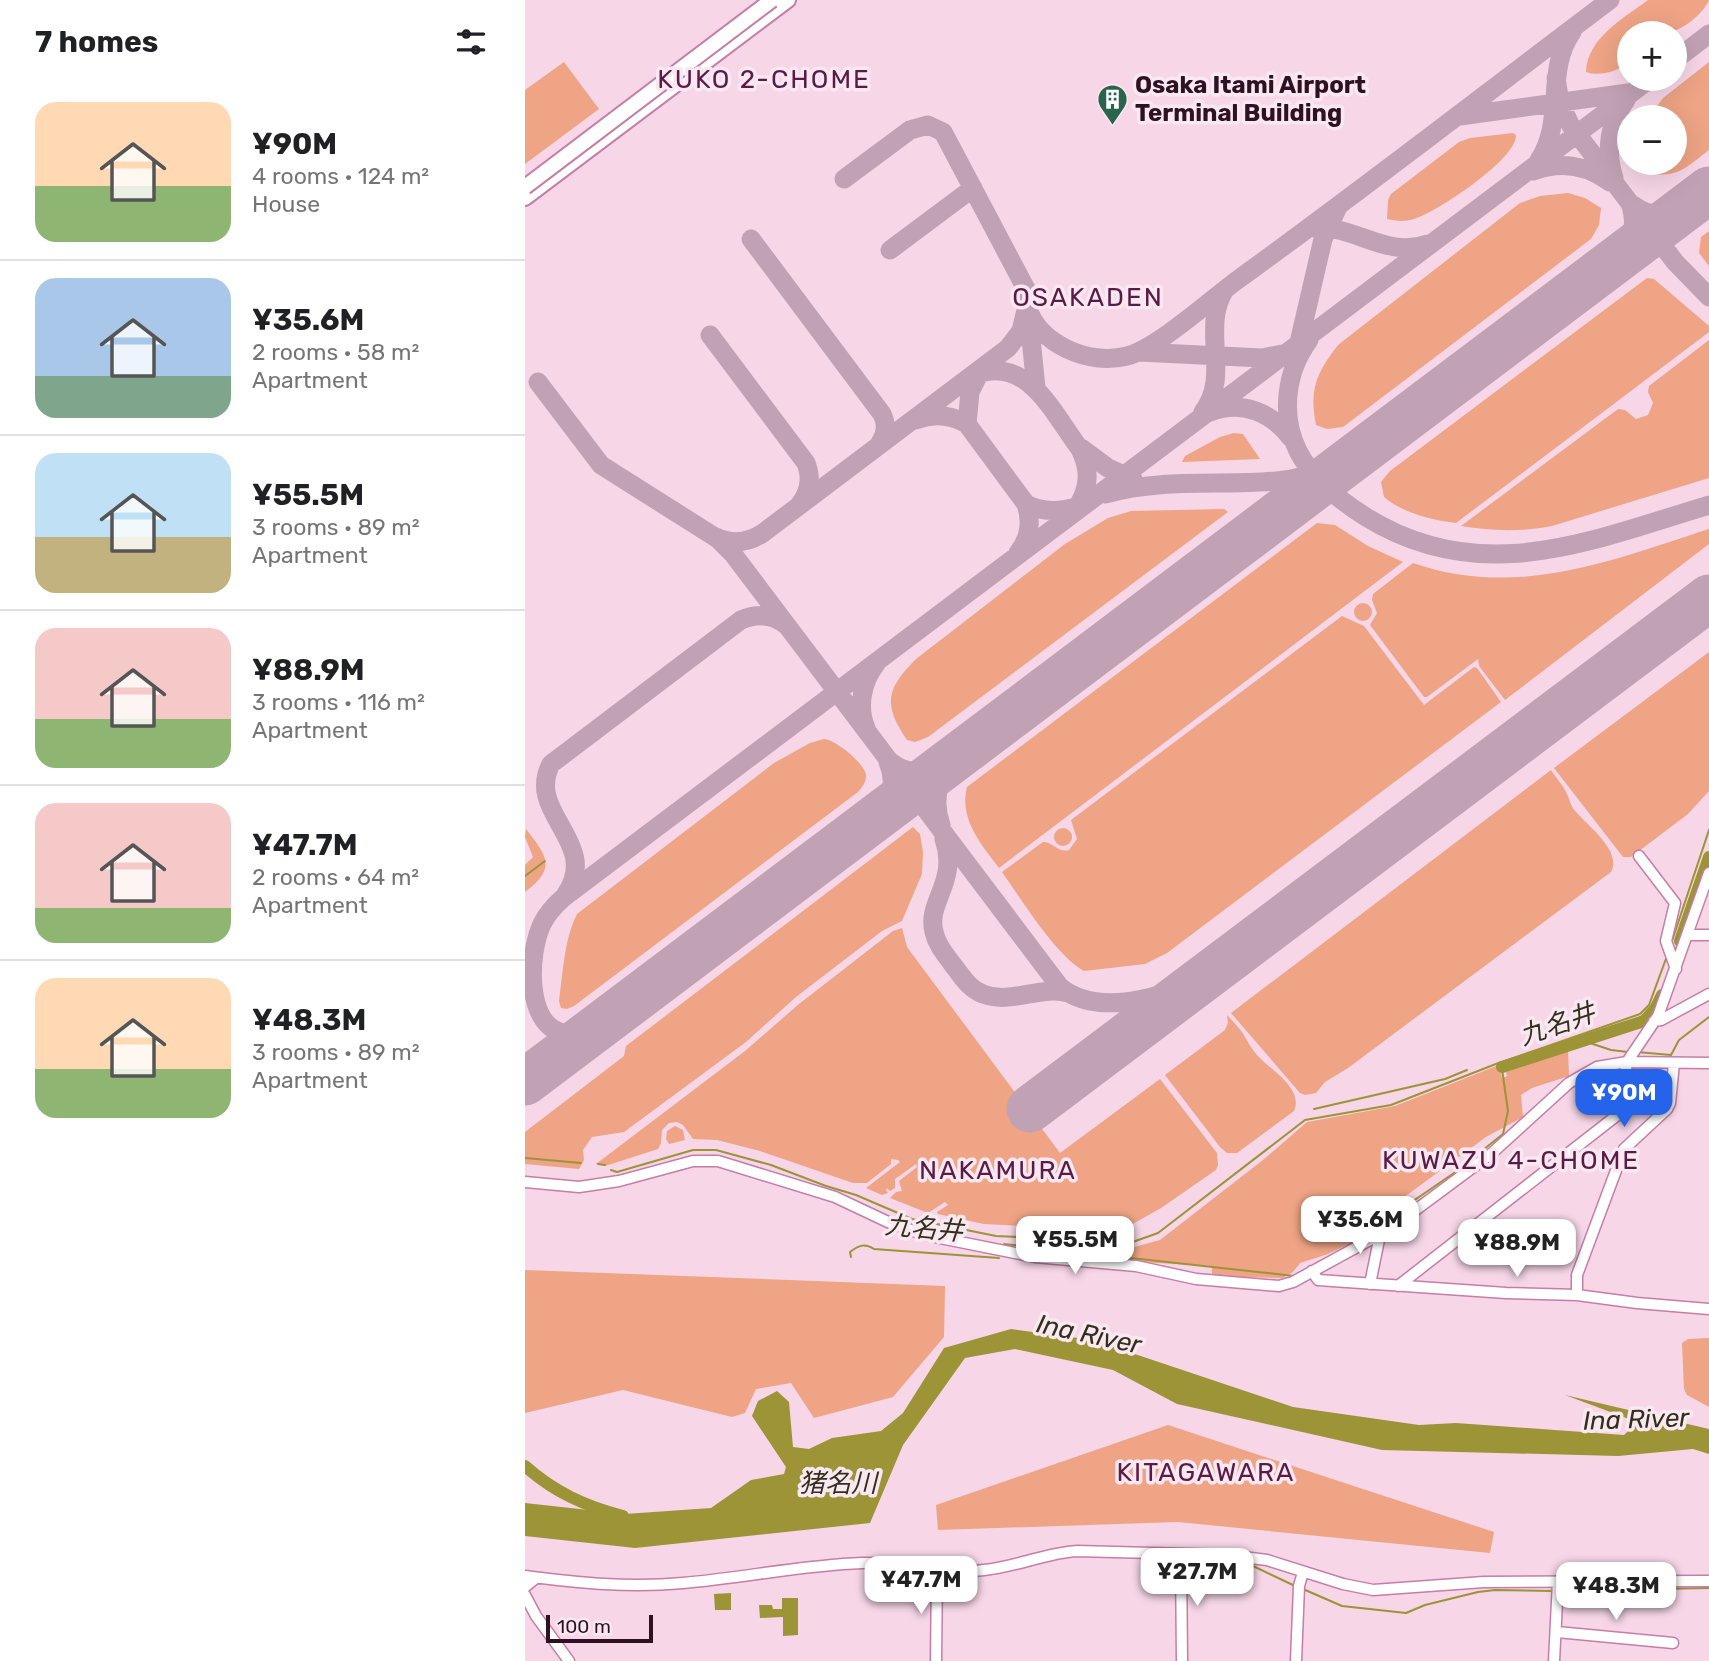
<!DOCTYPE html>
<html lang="en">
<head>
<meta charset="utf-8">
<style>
	:root { --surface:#fff; --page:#f2f2f2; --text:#202124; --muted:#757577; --line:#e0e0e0; --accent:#2563eb }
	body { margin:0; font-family:Rubik,"Noto Sans JP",sans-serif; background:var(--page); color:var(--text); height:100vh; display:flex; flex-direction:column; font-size:26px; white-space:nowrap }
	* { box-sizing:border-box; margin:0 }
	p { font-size:23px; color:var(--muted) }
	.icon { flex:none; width:38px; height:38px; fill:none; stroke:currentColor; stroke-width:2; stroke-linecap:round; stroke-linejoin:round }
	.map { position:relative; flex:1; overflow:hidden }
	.side { display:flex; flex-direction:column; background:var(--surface); width:525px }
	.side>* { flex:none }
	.tools { position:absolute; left:1092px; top:21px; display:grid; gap:14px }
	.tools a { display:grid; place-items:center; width:70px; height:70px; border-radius:50%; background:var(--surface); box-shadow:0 7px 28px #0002; font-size:35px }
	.scale { position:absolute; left:21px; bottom:18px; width:107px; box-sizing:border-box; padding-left:7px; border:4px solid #2e1224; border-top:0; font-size:19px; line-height:24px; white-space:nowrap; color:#2e1224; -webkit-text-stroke:5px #f9e8f1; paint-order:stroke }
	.price { position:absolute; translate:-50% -60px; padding:0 16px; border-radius:14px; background:#fff; color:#222; font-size:23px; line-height:46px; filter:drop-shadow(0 2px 4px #0008) }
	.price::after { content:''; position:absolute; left:50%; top:42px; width:21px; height:16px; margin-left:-10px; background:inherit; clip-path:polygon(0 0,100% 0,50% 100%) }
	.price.on { background:var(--accent); color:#fff }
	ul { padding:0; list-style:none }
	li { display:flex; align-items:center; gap:21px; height:175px; padding:0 35px }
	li+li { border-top:2px solid var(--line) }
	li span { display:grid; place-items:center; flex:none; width:196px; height:140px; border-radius:21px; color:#555 }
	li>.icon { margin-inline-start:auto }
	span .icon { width:84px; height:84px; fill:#fffc; stroke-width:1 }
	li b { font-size:30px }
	h2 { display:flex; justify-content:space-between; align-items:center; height:84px; padding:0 35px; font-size:30px }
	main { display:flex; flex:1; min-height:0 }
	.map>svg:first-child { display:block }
	.green { fill:#eea485 }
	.water { fill:#9c9437 }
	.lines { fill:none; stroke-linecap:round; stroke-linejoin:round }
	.stream { stroke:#9c9437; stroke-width:2 }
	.river { stroke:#9c9437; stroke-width:12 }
	.taxiway { stroke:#c1a2b4; stroke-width:19 }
	.runway { stroke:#c1a2b4; stroke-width:47 }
	.minor-casing { stroke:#c67da8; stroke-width:13 }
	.highway-casing { stroke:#c67da8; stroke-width:18 }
	.minor { stroke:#fff; stroke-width:10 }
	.highway { stroke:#fff; stroke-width:14 }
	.highway-bridge-casing { stroke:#c67da8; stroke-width:18; stroke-linecap:butt }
	.highway-bridge { stroke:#fff; stroke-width:14 }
	.labels { text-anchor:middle; stroke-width:7; stroke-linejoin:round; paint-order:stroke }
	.poi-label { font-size:24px; font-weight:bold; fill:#2e1224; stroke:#f9e8f1; text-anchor:start }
	.neighbourhood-label { font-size:26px; letter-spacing:2px; fill:#5b1b45; stroke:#f9e8f1 }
	.water-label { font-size:26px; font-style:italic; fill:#32301b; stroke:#f9e8f1 }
</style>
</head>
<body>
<main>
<section class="side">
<h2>7 homes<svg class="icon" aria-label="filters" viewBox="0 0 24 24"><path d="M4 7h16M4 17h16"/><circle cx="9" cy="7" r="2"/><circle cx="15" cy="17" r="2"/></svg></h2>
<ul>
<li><span style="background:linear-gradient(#ffd9b3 60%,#8fb573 0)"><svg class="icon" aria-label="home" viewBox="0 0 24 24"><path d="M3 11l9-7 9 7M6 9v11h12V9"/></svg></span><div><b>¥90M</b><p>4 rooms · 124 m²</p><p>House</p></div></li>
<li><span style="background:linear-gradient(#a9c7e8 70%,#7fa58c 0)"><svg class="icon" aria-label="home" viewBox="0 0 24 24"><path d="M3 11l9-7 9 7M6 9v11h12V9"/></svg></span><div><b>¥35.6M</b><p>2 rooms · 58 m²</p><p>Apartment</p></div></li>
<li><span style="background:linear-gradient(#bfe0f5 60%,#c2b280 0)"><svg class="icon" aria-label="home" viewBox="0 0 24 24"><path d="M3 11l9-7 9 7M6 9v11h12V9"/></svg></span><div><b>¥55.5M</b><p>3 rooms · 89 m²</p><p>Apartment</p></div></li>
<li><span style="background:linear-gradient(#f6c9c9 65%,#8fb573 0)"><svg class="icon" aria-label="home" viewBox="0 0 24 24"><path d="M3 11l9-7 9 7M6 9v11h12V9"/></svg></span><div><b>¥88.9M</b><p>3 rooms · 116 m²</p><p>Apartment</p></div></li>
<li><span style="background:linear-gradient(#f6c9c9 75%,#8fb573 0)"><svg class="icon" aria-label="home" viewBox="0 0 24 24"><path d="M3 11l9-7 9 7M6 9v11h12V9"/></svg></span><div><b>¥47.7M</b><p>2 rooms · 64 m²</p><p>Apartment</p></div></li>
<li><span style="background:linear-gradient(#ffd9b3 65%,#8fb573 0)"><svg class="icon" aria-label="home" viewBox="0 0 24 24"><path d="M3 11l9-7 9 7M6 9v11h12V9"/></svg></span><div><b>¥48.3M</b><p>3 rooms · 89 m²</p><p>Apartment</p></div></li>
</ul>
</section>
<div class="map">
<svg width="1184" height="1661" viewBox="0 0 1184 1661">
	<rect width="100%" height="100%" fill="#f6d6e7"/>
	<!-- green -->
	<path class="green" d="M1123,0h61c-3,7 -8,12 -14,18 -25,21 -35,15 -66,15v30c-12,8 -29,14 -43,9 1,-34 38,-54 62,-72z
		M39,62l35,47 -74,55v-74z
		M1184,62v88c-28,22 -34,29 -70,22v-9h36v-46h-26l14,-19z
		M988,133l3,2c1,24 -79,77 -102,84 -10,3 -18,2 -27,0l1,-19 3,-6 68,-52 11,-4z
		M1043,193l17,5 16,10 -2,17 -8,14 -248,188 -16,2 -11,-4c-7,-36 0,-51 22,-80l182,-142 20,-7z
		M1184,231v35l-10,-13 2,-16z
		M1122,278l7,1 55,47v6l-253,191c-25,-3 -53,-10 -72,-26l-3,-15 9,-11z
		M1184,340v138l-157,48c-30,6 -61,5 -91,0l157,-117 7,1 11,9 12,-4 5,-12 -5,-11 1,-6z
		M709,433l9,1 17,25 -78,3 3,-6 35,-19z
		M699,509l4,3 -300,225 -13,5 -8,-2c-25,-36 -20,-52 9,-81l149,-115 43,-26 23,-7z
		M792,523l18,2 33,21 35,16 -404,306c-18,-24 -40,-49 -32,-81z
		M1184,529v15l-204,156 -26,-34 -1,-7 -51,38h-3l-54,-72 7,-12 -5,-13 1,-6 40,-31c104,36 197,-2 296,-34z
		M829 612a9 9 0 1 1 18 0a9 9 0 1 1-18 0Z
		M817,616l22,10 60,79 50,-38 3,1 24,34 -334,251 -22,11 -61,7c-29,-16 -62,-71 -82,-99l41,-30c10,0 15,11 26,8l8,-11 -6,-19z
		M1184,652v139l-21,23 -57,43h-8l-69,-89z
		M299,739c12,1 42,25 42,37 0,7 -4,11 -8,16l-284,214 -7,3 -6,-1 -2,-7c4,-28 5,-61 18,-87l197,-151 36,-20z
		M1026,770c5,8 12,15 16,24 3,7 4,13 10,19 12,14 45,38 34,59l-263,196 -23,14 -9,11 -11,2 -5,-2 -69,-80z
		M388,827l7,7 3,18 -1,22 -20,47 -20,10 -86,66 -50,45 -122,90 -32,5 -9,13 1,10 -5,9 -54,-5v-32l99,-76 2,-10z
		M529 837a9 9 0 1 1 18 0a9 9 0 1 1-18 0Z
		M1,829c21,27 31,39 -1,63v-27l8,-8 -8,-20z
		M377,928l5,19 153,206 100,-74 57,74 1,12 -2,5 -55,38 -30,17 -12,3 -22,2 -113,-6 -46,-10 -1,-2 11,-7 -3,-3 -17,11 -38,-15 6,-6 6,-1 -3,-10 18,-14 -1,-3 -21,15v9l-5,3 -3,-3 -1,2 2,3 -6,2 -16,-7 34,-26 -2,-2 -7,-1v5l-24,19h-14l-93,-32 -43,-11 -24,-1 -10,-14 -6,-3 -8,1 -7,7 -1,13 -3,6 -53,17 -9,-2 149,-113 54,-47 94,-73z
		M702,1015c6,7 14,14 18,22 4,7 7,12 12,18 13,15 47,33 37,56l-57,42h-10l-7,-6 -55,-72 60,-45 3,-7z
		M1043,1049l1,27 -37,12 -11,7 2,22 -37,20 -117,86 -16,19 -25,12 -28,9 -7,9 -10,6 -71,-2v-10l-73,-4 -36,-11 3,-8 21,6 33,-9 103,-80 44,-38 88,-16 104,-41 3,13 5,-2 -2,-7z
		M150,1126l8,4 2,10 -16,4 -3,-5 1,-8z
		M0,1270l420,16 -1,51 -51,60 -79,21 -23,-35 -35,6 -11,24 -13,4 -109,-27 -98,23z
		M1184,1338v69l-22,-12 -3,-6 -2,-46 6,-4z
		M643,1425l326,107 -4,21 -312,-31 -240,8 -2,-25z"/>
	<!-- water -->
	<path class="water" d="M486,1329l82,11 200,67 126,18 37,-2 168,12 13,-13 -72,-27 144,34v25l-16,-5 -75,7 -236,-6 -205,-46 -64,-34 -98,-21 -50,9 -62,87 -33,78 -235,25 -110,-12v-33l100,11 86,-6 40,-28 33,-6 2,-7 -34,-51 6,-15 19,-10 12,11 4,45 16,2 23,-11 49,-7 22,-18 41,-65z
		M206,1593v17h-16l-1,-16z
		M257,1598h16v37l-15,1v-19l-23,1 -1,-13h13l1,4h9z"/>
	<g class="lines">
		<!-- stream -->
		<path class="stream" d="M0,876l20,-15
			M1146,944l38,-114
			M1027,1052l3,1 32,-11 24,8 17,2
			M1112,1052l34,3 8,-15 30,-23
			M977,1062l138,-48 9,-9 18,-49
			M789,1109l131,-30 22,-9
			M0,1158l56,5
			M73,1164l7,1
			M86,1170l6,2 76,-22h23l55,15 55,21 30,9 56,24 84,17 62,3h41l28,5 31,-11 147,-113 86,-15 110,-43 7,49 -5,23 -49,39 -108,74
			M479,1244l290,32
			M326,1257l-1,-5c9,-7 15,-9 24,-3l125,9
			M675,1560l37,1 14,4 44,21
			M778,1589l39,17 64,7 19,-8 53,-13 17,-2 58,1
			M1037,1591l147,-3"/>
		<!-- river -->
		<path class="river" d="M1155,941l29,-84
			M977,1067l142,-46 11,-12 7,-14
			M0,1466c29,26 60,40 98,50"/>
		<!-- taxiway -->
		<path class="taxiway" d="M1150,60l34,-26
			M1031,78l4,25 11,23 104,136 34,35
			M935,116l168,-23
			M1014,160c26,-38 6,-90 33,-128
			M1008,171c27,-10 54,-6 77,11
			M1089,178c-9,-28 -5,-54 12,-78
			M319,179l66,-49 18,-5 15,7 83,157 10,99
			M1108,205c18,13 34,13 53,2
			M790,228c40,-3 72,31 113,16
			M226,239l131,175c6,12 3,22 -4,32
			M365,250l83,-62
			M1089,261c16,-16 24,-32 17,-55
			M502,306c11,38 62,60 100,50 30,-8 81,-54 109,-75 126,-91 249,-187 374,-281
			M185,335l96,128c6,15 4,28 -6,41
			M784,340c-23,31 -29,75 -11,111 14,28 41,49 68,66 116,72 226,23 343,-12
			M773,347l25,-108 14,-30
			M614,352l123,6 20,-4
			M452,374c52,-18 77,41 103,75 11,22 9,40 -4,60
			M13,382l63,83 117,74 15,15 327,433c42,34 121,6 161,-21
			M678,412c28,-37 -2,-82 21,-121
			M685,412c32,-12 61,0 81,26
			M391,420c18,-7 35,-5 51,4l59,80c6,18 4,34 -8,49
			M442,424l3,-32 10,-20
			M556,448l27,20 25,11
			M581,494c55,-16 115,-8 171,-13 34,-3 61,-18 90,-34
			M501,504c17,9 34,8 53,2
			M191,537c17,8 32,6 47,-4l245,-185 13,-17 6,-25
			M341,728c-9,-21 -4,-46 10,-64
			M366,762c16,13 37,12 55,2
			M351,817c16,-16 21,-34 12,-55
			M416,825c-9,-25 -3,-50 16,-69
			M419,839c15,43 -18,63 -10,93 3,13 11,22 19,33 9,11 16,24 30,29 28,11 58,-9 86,-1
			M41,894c35,-52 -41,-81 -15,-130l190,-144c16,-7 31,-6 45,5
			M74,1026c-12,7 -23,10 -36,7 -38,-9 -35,-79 -21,-109 5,-10 13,-19 21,-26l1087,-819"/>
		<!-- runway -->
		<path class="runway" d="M0,1082l1184,-892
			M505,1109l679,-511"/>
		<defs>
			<path id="minor" d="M1114,856l36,47 -9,38 10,28
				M1163,935h21
				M1129,1021l7,-1 48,-26
				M0,1182l54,5 40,-6 74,-20h25l117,36 53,25 37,13 110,22 101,9 60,13 83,7 14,-4 97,-53 101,-75 78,-71 28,-16 30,-5 82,1
				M787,1271l6,9 188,13 71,2 60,8 72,6
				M845,1284l10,-49
				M873,1286l222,-173 7,-51 31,-46 51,-143
				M1052,1295v-20l47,-126 43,-40 3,-6 4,-40
				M656,1555l1,106
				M0,1576c53,7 105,12 158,7 60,-5 119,-18 179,-20 25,-1 50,6 74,8 16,2 32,1 48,-1 32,-3 61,-17 93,-19l150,4 40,5 76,24 30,6 111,-8 225,-1
				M0,1587l11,-9
				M0,1595l11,21 33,45
				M1032,1632l116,11
				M411,1661l1,-89
				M771,1661l3,-75 4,-14
				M1029,1661l4,-79"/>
			<path id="highway" d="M0,198l263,-198"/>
		</defs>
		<!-- minor casing -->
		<use href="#minor" class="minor-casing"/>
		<!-- highway casing -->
		<use href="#highway" class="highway-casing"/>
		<!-- minor -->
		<use href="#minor" class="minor"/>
		<!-- highway -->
		<use href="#highway" class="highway"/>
		<defs>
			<path id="highway-bridge" d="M0,187l247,-187"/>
		</defs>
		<!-- highway-bridge casing -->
		<use href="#highway-bridge" class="highway-bridge-casing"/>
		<!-- highway-bridge -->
		<use href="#highway-bridge" class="highway-bridge"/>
	</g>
	<!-- icons -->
	<defs>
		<symbol id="building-pin" viewBox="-11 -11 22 30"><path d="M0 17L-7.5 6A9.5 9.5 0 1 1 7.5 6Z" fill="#2b644d" stroke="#f9e8f1"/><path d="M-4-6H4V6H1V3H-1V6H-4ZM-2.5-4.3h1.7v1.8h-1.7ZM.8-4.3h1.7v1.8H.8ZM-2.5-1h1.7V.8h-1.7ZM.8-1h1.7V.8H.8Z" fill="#fff"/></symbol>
	</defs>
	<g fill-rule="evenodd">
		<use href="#building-pin" x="570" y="82" width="35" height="47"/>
	</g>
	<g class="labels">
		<!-- poi labels -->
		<g class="poi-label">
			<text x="610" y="93">Osaka Itami Airport<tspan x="610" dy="28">Terminal Building</tspan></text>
		</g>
		<!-- neighbourhood labels -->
		<g class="neighbourhood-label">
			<text x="239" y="88">KUKO 2-CHOME</text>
			<text x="563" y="306">OSAKADEN</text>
			<text x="986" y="1169">KUWAZU 4-CHOME</text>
			<text x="473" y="1179">NAKAMURA</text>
			<text x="681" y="1481">KITAGAWARA</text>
		</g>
		<!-- water labels -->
		<g class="water-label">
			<text transform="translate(1032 1024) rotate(-19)" y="9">九名井</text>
			<text transform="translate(399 1228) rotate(5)" y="9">九名井</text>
			<text transform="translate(564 1334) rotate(12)" y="9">Ina River</text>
			<text transform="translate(1111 1419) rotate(-2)" y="9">Ina River</text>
			<text x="313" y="1492">猪名川</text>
		</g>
	</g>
</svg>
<div class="tools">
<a>+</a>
<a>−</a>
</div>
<div class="scale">100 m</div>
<b class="price on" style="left:1099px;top:1129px">¥90M</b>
<b class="price" style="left:835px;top:1256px">¥35.6M</b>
<b class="price" style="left:550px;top:1276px">¥55.5M</b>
<b class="price" style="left:992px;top:1279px">¥88.9M</b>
<b class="price" style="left:672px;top:1608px">¥27.7M</b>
<b class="price" style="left:396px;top:1616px">¥47.7M</b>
<b class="price" style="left:1091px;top:1622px">¥48.3M</b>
</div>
</main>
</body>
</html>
